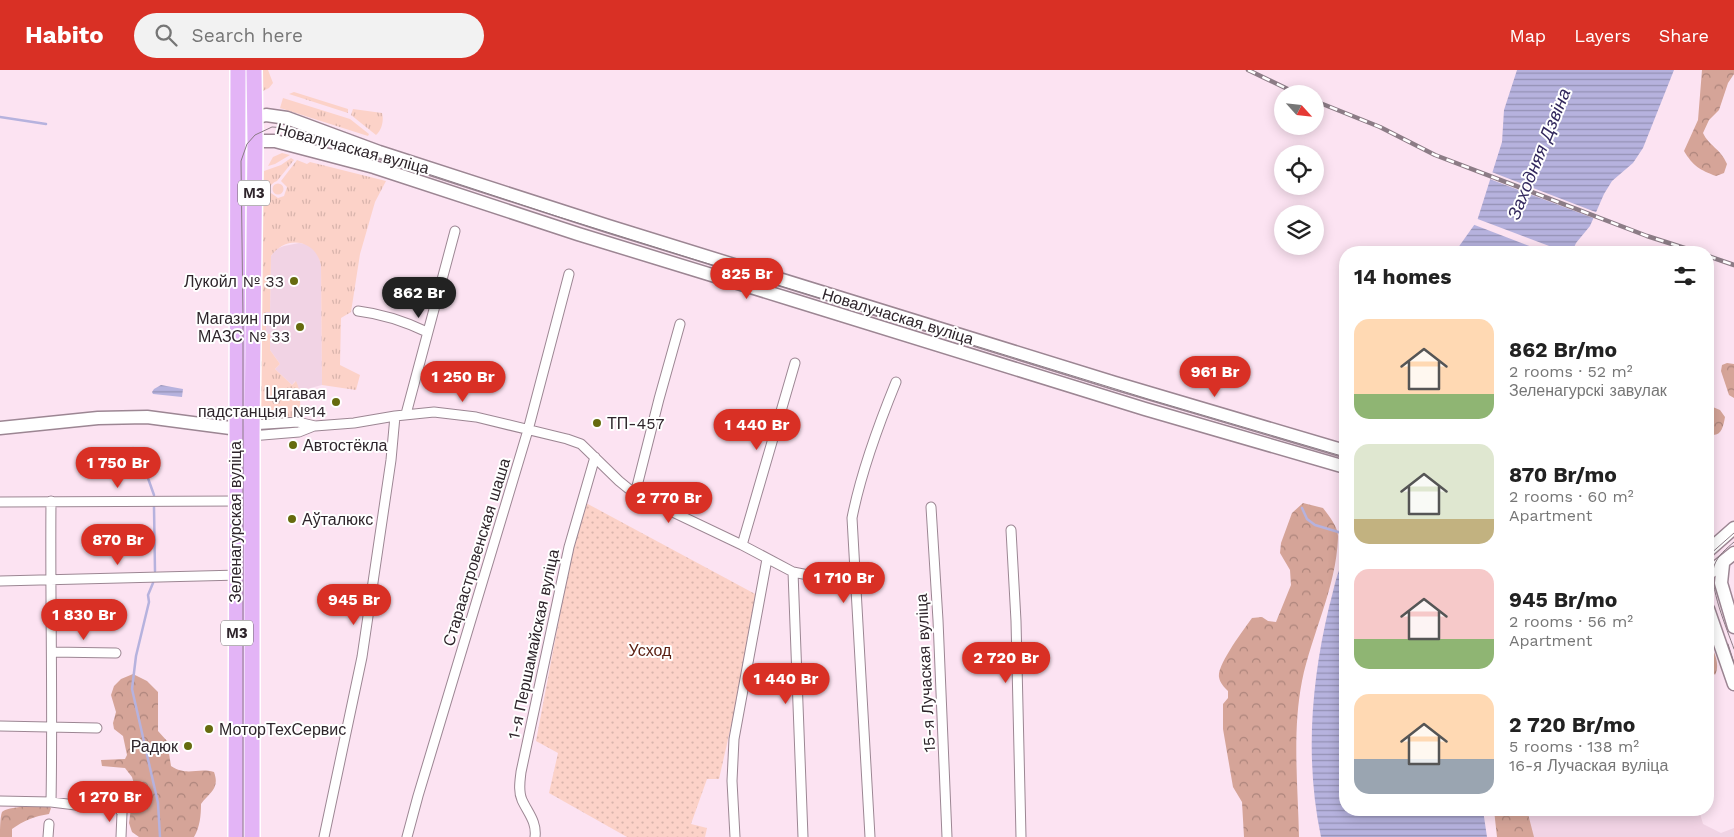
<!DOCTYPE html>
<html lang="en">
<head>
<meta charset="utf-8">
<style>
	:root { --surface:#fff; --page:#f2f2f2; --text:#222; --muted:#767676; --accent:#d93025 }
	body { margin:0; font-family:"Work Sans",sans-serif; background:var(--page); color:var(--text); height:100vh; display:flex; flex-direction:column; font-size:19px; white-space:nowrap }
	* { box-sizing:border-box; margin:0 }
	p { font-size:16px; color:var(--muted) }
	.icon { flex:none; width:28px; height:28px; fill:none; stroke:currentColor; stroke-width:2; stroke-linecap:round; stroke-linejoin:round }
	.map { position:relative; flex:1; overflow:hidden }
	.details { position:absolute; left:1339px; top:176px; width:375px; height:570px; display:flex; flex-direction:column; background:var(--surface); border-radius:20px; box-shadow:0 2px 12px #0003 }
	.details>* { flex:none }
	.needle { width:32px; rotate:117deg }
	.tools { position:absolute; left:1274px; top:15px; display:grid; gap:10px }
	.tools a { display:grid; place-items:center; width:50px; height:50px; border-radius:50%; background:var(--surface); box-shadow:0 2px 12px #0003; font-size:25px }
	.price { position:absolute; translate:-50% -42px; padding:0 11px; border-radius:18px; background:var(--accent); color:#fff; font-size:16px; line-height:32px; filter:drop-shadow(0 1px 2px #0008) }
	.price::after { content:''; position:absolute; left:50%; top:30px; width:15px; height:11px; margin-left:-8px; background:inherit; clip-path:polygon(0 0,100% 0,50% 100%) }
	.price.selected { background:#222; color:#fff }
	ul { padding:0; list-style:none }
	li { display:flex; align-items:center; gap:15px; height:125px; padding:0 15px }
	li span { display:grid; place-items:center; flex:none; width:140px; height:100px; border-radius:15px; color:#555 }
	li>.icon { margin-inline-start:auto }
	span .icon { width:60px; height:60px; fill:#fffc; stroke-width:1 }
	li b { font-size:21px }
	h2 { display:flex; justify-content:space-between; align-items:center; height:60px; padding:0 15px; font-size:21px }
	header { display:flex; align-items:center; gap:30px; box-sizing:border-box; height:70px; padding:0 25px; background:var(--accent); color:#fff }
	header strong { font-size:24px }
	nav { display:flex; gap:28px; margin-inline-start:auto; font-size:18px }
	.search { width:350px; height:45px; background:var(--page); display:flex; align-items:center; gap:12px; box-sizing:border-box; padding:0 18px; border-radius:28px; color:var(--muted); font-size:19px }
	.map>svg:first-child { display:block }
	.built { fill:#f1d3e4 }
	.grass { fill:url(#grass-tufts) }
	.forest { fill:url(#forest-crowns) }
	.garden { fill:url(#garden-dots) }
	.water { fill:url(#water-rules) }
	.pier { fill:#fce3f2 }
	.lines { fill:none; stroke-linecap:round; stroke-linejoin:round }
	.stream { stroke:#b6b2de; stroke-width:2.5 }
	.minor-casing { stroke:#9c8693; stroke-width:11 }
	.secondary-casing { stroke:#9c8693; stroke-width:15 }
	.primary-casing { stroke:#fff; stroke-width:18 }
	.minor { stroke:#fff; stroke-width:9 }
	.secondary { stroke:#fff; stroke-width:12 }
	.primary { stroke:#e3b4f6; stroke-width:15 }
	.tram { stroke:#8c7c86; stroke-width:1 }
	.rail-casing { stroke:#8c7c86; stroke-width:4.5 }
	.rail { stroke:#fff; stroke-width:2.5; stroke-dasharray:8; stroke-linecap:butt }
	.poi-dot { fill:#666b0e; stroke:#fff; stroke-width:2 }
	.labels { text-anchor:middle; stroke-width:4; stroke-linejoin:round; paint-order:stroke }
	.shield { fill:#fff; stroke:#6d666b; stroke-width:1 }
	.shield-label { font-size:15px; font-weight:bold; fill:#2e252b }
	.street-label { font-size:16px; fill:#2e252b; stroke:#fff }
	.poi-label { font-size:16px; fill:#2e252b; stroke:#fff; text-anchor:end }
	.park-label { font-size:16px; fill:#591d0f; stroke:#fff }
	.water-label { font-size:18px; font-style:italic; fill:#32285d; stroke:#fff }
</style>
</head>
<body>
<header>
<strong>Habito</strong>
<div class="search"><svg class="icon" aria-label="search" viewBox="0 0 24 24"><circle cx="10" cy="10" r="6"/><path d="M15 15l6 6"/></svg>Search here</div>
<nav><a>Map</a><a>Layers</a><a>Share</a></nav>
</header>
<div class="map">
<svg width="1734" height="767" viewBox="0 0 1734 767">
	<defs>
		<pattern id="grass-tufts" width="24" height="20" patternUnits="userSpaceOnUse" patternTransform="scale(1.25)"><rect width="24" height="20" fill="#fcd2c8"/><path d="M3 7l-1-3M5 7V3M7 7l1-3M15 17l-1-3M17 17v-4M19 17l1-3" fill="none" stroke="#d8b4ac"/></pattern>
		<pattern id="forest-crowns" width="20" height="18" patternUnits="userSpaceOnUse" patternTransform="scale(1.25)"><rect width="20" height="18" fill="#d5a498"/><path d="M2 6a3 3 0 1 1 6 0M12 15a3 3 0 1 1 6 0" fill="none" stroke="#ad857c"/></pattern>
		<pattern id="garden-dots" width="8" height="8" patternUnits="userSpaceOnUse" patternTransform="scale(1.25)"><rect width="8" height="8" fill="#fcd2c8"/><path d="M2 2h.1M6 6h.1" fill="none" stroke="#d8b4ac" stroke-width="1.8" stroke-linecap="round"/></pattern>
		<pattern id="water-rules" width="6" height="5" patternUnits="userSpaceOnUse" patternTransform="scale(1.25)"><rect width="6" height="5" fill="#b6b2de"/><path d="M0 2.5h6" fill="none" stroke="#9491b4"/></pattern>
	</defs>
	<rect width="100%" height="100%" fill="#fce3f2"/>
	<!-- built -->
	<path class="built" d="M299,173l8,1 8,6 4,7 2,8 1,120 -23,6 -4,-10 -3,4 -17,-16 5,-5 -10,-14v-16h-4v-22l4,-1 1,-55 5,-7 8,-3z
		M1526,740h173l4,14 18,9 13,-5v9h-202z"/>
	<!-- grass -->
	<path class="grass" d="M263,0h5l5,13 -4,5 -8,4 -1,-12z
		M294,22l54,17v4l-59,-19z
		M283,28l67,21 19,15 -1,2 -88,-28z
		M353,39l29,4c2,7 0,17 -6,22l-25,-20z
		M282,83l8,2 -15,9 -7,2 5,-9z
		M291,88l3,2 -17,21c-7,2 -8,10 -14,13l1,-23 17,-6z
		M297,90l10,4 3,-2 76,19 -11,21 -15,52 -9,58 -10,6 -1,47 20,10 -4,15 -34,-5 -1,-120c-6,-26 -35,-30 -50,-9l-1,56h-4v22h4v16l10,14 -5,5 17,16 4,-4c3,6 4,12 4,19 2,18 -6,19 -22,19 -6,0 -10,0 -16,-3l-1,-4 -2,-168 4,-14v-27l8,-10 7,5 6,-2 3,-9 -6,-6z
		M272.5 119a5.5 5.5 0 1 1 11 0a5.5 5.5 0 1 1-11 0Z"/>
	<!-- forest -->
	<path class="forest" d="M1702,0h32v4l-6,9 -9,27 -10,10 -6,13c6,13 17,15 24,31l-3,9 -8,3c-16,-6 -23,-10 -32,-25l14,-31z
		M1727,293l7,1v34l-5,-3 -8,-24 1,-6z
		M1708,335l12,5 5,7c-2,11 -4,21 -17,17z
		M1303,433l20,5c6,8 16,20 15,30 -2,50 -26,95 -36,143 -10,51 -4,105 -3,156h-55l-2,-35 -9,-15 -10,-58v-25l5,-6v-7c-4,-4 -8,-8 -9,-14 -2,-12 25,-48 33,-59l10,-1 6,4 8,1 15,-37 -1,-15 -10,-17 1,-10 11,-30z
		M1708,569c5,11 13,24 7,36 -9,-10 -8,-24 -7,-36z
		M133,604l14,7 11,11v39l9,10 4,25c17,11 26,1 43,6 6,17 -4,20 -13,32 0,11 -1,23 -7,33h-55l-7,-5 -3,-9 2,-15 5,-18 -4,-13 -7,-9 -23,-2 -1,-6 24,-1 2,-4 -4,-19 -9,-7 -1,-6 3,-11 -5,-17 3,-9 7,-7z
		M47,735l4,3 -2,6c-14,2 -26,7 -37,15v8h-12c0,-6 0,-20 2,-25 6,-6 35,-6 45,-7z
		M1494,740h33l7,27h-37z"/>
	<!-- garden -->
	<path class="garden" d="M586,433l171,92 -21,109 -17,75h-12l-16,45 16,4 -2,9h-78l-78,-44 9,-40 -22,-12 35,-185z"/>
	<!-- water -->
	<path class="water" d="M1517,0h157l-31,78 -10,15 -21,18 -8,13 -14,32 -14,17 -4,9h-21l-12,-5 -2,5h-82l22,-31 25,-79 2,-32z
		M161,315l22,4 -1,8 -29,-3 -1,-2 2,-3z
		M1345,487v253h138l4,27h-166c-16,-76 -10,-154 8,-230 5,-17 7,-34 16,-50z"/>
	<!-- pier -->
	<path class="pier" d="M1489,101l109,42 -2,6 -109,-41z
		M1475,148l90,34h-17l-4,-2h-4l-68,-26z"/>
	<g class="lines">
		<!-- stream -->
		<path class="stream" d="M0,47l46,7
			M133,378l6,5 15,42
			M154,437l1,64
			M1302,438l5,11 8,6 30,9
			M153,513l-5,12 1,7 -13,54 -4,33 26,114 2,34"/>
		<defs>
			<path id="minor" d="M358,241c25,3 46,10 69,21
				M406,344l49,-183
				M250,355l48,-3 17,4 39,-3 41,-7 39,-4 42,5 91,22 14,5 38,37 16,13 107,51 51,27 61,12
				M249,364l3,2 47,-4 15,-6
				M635,424l24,-95 21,-75
				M0,432l240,-1
				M931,437l7,113 9,217
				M1011,460l5,91 5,216
				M742,475l53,-182
				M793,502l10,265
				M0,511l240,-6
				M52,582l64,1
				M0,656l97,2
				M0,731l51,1 41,5 12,-2h13l5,8 -1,24
				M51,732c2,-100 -1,-201 0,-301
				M48,767l1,-13
				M324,767l38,-180 29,-197 4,-44
				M407,767l11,-41 110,-366 41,-156
				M535,767c2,-15 -7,-24 -13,-37 -4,-9 -2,-19 -1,-28l48,-225 26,-90
				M735,767l-3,-56 2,-42 33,-180
				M870,767l-18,-319c9,-46 26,-92 44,-136"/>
			<path id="secondary" d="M0,358l98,-10 49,-1 91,12
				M1345,381l-230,-68 -507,-157 -229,-74 -92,-34 -21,-3 -12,3 -17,12 18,11h20l99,26 204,67 215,66 352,109 200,58
				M1708,481l26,-23
				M1723,494l-2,19 13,44
				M1708,504l26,-21
				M1708,539l26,75"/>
			<path id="primary" d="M236,767l2,-767
				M252,767v-401l3,-295 -1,-71"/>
		</defs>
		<!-- minor casing -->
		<use href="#minor" class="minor-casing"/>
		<!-- secondary casing -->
		<use href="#secondary" class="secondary-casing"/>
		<!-- primary casing -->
		<use href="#primary" class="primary-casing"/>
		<!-- minor -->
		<use href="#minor" class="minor"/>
		<!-- secondary -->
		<use href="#secondary" class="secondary"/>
		<!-- primary -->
		<use href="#primary" class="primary"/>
		<!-- tram -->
		<path class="tram" d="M1734,472c-8,7 -16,13 -20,24 -6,19 13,63 20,83
			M1708,486l26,-23
			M1728,574l6,19
			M243,767v-519l-2,-157 6,-17 8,-9 17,-8 16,1 271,89 134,42 455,140 197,58"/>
		<defs>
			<path id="rail" d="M1248,0l50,24
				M1315,31l65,26 55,28 212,81 50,16
				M1708,186l26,9"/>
		</defs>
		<!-- rail casing -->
		<use href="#rail" class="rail-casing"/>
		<!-- rail -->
		<use href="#rail" class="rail"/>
	</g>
	<!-- markers -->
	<g class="poi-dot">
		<circle cx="294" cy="211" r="5"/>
		<circle cx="300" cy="257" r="5"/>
		<circle cx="336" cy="332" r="5"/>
		<circle cx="597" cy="353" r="5"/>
		<circle cx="293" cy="375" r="5"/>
		<circle cx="292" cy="449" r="5"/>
		<circle cx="209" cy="659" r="5"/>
		<circle cx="188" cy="676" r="5"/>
	</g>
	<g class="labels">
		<!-- shield labels -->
		<g class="shield">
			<rect x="238" y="110.5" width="32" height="25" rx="4"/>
			<rect x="221" y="550.5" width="32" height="25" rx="4"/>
		</g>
		<g class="shield-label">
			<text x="254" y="128">М3</text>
			<text x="237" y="568">М3</text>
		</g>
		<!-- street labels -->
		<g class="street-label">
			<text transform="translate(353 78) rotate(15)" y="6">Новалучаская вуліца</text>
			<text transform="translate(898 246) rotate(17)" y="6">Новалучаская вуліца</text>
			<text transform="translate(235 452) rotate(-90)" y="6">Зеленагурская вуліца</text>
			<text transform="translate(476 482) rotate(-73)" y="6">Стараастровенская шаша</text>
			<text transform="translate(533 574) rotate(-78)" y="6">1-я Першамайская вуліца</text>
			<text transform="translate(925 603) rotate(-93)" y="6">15-я Лучаская вуліца</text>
		</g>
		<!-- poi labels -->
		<g class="poi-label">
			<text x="284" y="217">Лукойл № 33</text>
			<text x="290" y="254">Магазин при<tspan x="290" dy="18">МАЗС № 33</tspan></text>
			<text x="326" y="329">Цягавая<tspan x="326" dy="18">падстанцыя №14</tspan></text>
			<text x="607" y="359" text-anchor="start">ТП-457</text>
			<text x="303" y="381" text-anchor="start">Автостёкла</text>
			<text x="302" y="455" text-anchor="start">Аўталюкс</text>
			<text x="219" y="665" text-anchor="start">МоторТехСервис</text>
			<text x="178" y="682">Радюк</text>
		</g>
		<!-- park labels -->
		<g class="park-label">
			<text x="650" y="586">Усход</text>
		</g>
		<!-- water labels -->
		<g class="water-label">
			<text transform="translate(1539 84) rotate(-68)" y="6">Заходняя Дзвіна</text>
		</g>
	</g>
</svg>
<div class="tools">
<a><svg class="needle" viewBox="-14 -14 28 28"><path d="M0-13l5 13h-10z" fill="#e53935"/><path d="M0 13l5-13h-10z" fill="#767676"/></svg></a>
<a><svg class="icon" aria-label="locate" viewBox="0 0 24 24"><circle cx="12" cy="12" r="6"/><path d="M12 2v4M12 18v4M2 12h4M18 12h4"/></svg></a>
<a><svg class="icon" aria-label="layers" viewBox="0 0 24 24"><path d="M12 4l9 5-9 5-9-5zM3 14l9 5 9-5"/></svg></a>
</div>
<b class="price" style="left:747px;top:230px">825 Br</b>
<b class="price selected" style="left:419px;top:249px">862 Br</b>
<b class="price" style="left:1215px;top:328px">961 Br</b>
<b class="price" style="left:463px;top:333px">1 250 Br</b>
<b class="price" style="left:757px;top:381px">1 440 Br</b>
<b class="price" style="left:118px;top:419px">1 750 Br</b>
<b class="price" style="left:669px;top:454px">2 770 Br</b>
<b class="price" style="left:118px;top:496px">870 Br</b>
<b class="price" style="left:844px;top:534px">1 710 Br</b>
<b class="price" style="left:354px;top:556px">945 Br</b>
<b class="price" style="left:84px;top:571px">1 830 Br</b>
<b class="price" style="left:1006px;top:614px">2 720 Br</b>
<b class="price" style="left:786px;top:635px">1 440 Br</b>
<b class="price" style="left:110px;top:753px">1 270 Br</b>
<section class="details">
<h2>14 homes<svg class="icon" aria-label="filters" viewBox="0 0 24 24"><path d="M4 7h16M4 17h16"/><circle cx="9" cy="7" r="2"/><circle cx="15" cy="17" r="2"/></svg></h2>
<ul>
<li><span style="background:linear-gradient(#ffd9b3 75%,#8fb573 0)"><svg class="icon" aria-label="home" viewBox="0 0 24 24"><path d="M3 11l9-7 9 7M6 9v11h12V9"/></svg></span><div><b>862 Br/mo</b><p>2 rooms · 52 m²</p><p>Зеленагурскі завулак</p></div></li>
<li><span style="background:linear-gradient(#dfe7d0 75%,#c2b280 0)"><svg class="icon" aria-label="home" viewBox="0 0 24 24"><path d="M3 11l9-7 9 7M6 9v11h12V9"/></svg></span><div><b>870 Br/mo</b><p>2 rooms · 60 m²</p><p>Apartment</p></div></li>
<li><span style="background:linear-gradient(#f6c9c9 70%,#8fb573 0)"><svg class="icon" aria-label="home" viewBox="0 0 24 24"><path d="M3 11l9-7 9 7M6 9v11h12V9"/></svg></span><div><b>945 Br/mo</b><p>2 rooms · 56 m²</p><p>Apartment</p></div></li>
<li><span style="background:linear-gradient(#ffd9b3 65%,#9aa5b1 0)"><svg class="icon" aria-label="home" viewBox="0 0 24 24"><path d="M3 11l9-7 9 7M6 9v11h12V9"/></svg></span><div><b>2 720 Br/mo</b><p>5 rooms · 138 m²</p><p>16-я Лучаская вуліца</p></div></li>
</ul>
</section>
</div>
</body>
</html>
